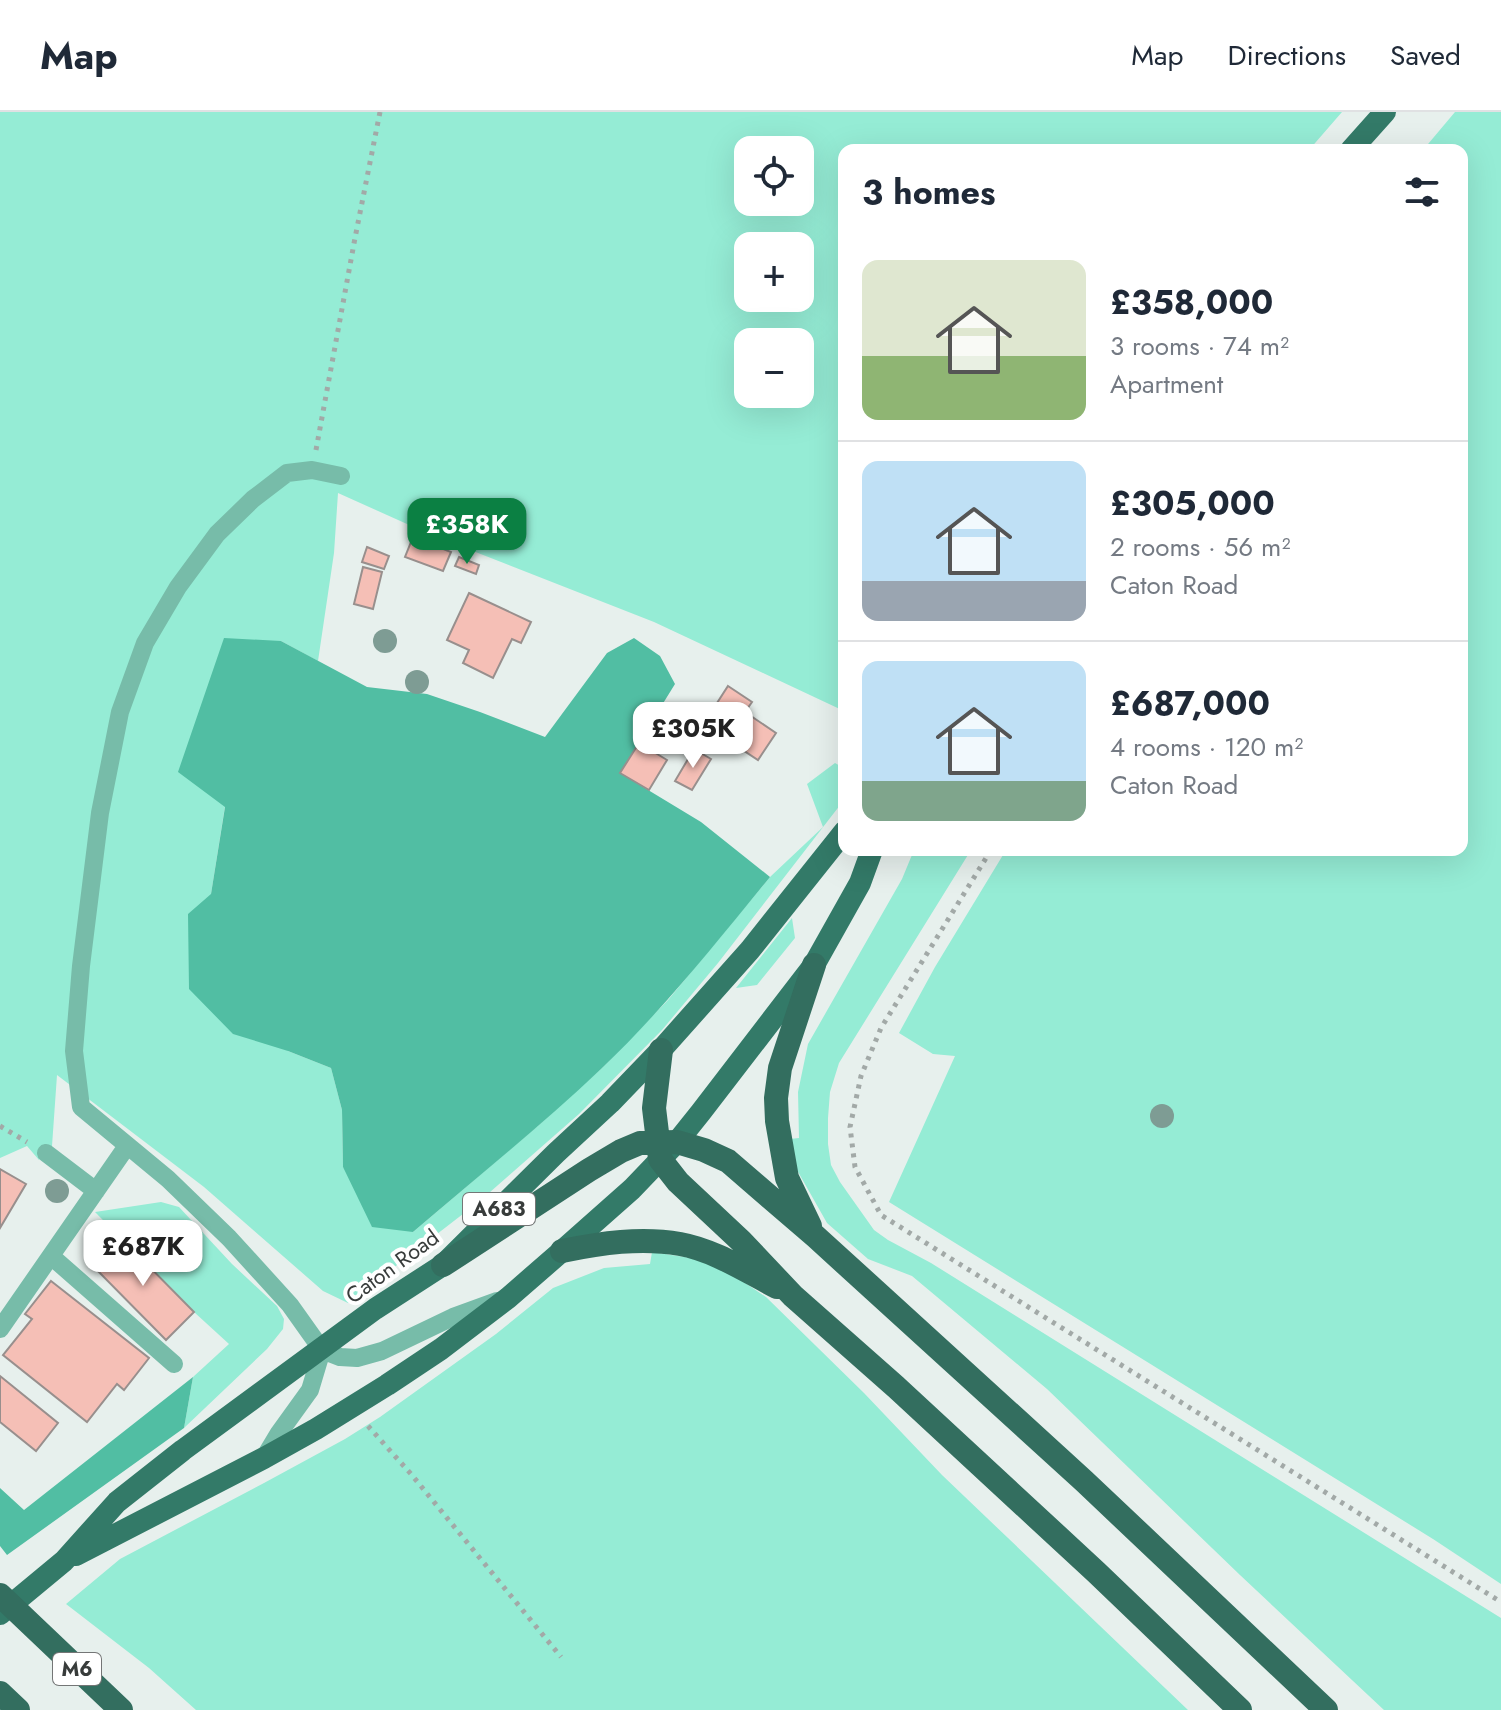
<!DOCTYPE html>
<html lang="en">
<head>
<meta charset="utf-8">
<style>
	:root { --surface:#fff; --page:#f2f2f3; --text:#1f2937; --muted:#747a83; --line:#e0e1e3; --accent:#0b8043 }
	body { margin:0; font-family:Jost,sans-serif; background:var(--page); color:var(--text); height:100vh; display:flex; flex-direction:column; font-size:30px; white-space:nowrap }
	* { box-sizing:border-box; margin:0 }
	p { font-size:26px; color:var(--muted) }
	.icon { flex:none; width:44px; height:44px; fill:none; stroke:currentColor; stroke-width:2; stroke-linecap:round; stroke-linejoin:round }
	.map { position:relative; flex:1; overflow:hidden }
	.details { position:absolute; left:838px; top:32px; width:630px; height:712px; display:flex; flex-direction:column; background:var(--surface); border-radius:16px; box-shadow:0 8px 32px #0002 }
	.details>* { flex:none }
	.fabs { position:absolute; left:734px; top:24px; display:grid; gap:16px }
	.fabs a { display:grid; place-items:center; width:80px; height:80px; border-radius:16px; background:var(--surface); box-shadow:0 8px 32px #0002; font-size:40px }
	.price { position:absolute; translate:-50% -68px; padding:0 18px; border-radius:16px; background:#fff; color:#222; font-size:26px; line-height:52px; filter:drop-shadow(0 2px 4px #0008) }
	.price::after { content:''; position:absolute; left:50%; top:48px; width:24px; height:18px; margin-left:-12px; background:inherit; clip-path:polygon(0 0,100% 0,50% 100%) }
	.price.selected { background:var(--accent); color:#fff }
	ul { padding:0; list-style:none }
	li { display:flex; align-items:center; gap:24px; height:200px; padding:0 24px }
	li+li { border-top:2px solid var(--line) }
	li span { display:grid; place-items:center; flex:none; width:224px; height:160px; border-radius:16px; color:#555 }
	li>.icon { margin-inline-start:auto }
	span .icon { width:96px; height:96px; fill:#fffc; stroke-width:1 }
	li b { font-size:34px }
	h2 { display:flex; justify-content:space-between; align-items:center; height:96px; padding:0 24px; font-size:34px }
	header { display:flex; align-items:center; gap:48px; box-sizing:border-box; height:112px; padding:0 40px; background:var(--surface); border-bottom:2px solid var(--line) }
	header strong { font-size:38px }
	nav { display:flex; gap:44px; margin-inline-start:auto; font-size:28px }
	.map>svg:first-child { display:block }
	.green { fill:#95ecd5; fill-rule:evenodd }
	.forest { fill:#51bea3 }
	.building { fill:#f5bfb6; stroke:#988f8d; stroke-width:2 }
	.lines { fill:none; stroke-linecap:round; stroke-linejoin:round }
	.path { stroke:#a2a9a7; stroke-width:5; stroke-dasharray:4 6; stroke-linecap:butt }
	.service { stroke:#77bca9; stroke-width:18 }
	.trunk { stroke:#337a68; stroke-width:22 }
	.motorway { stroke:#336e5f; stroke-width:24 }
	.tree { fill:#7e9c94 }
	.labels { text-anchor:middle; stroke-width:8; stroke-linejoin:round; paint-order:stroke }
	.shield { fill:#fff; stroke:#747676; stroke-width:2 }
	.shield-label { font-size:20px; font-weight:bold; fill:#383c3b }
	.street-label { font-size:22px; fill:#383c3b; stroke:#fff }
</style>
</head>
<body>
<header>
<strong>Map</strong>
<nav><a>Map</a><a>Directions</a><a>Saved</a></nav>
</header>
<div class="map">
<svg width="1501" height="1598" viewBox="0 0 1501 1598">
	<rect width="100%" height="100%" fill="#e7f0ed"/>
	<!-- green -->
	<path class="green" d="M0,0h1342l-33,38h-465v561l-190,-89 -227,-89 -89,-40 -4,60 -16,108 -37,-20 -56,165 -14,88 77,157 43,17 11,42 1,57 70,65 127,-108 63,-57 65,-67 102,-123 53,-50 -16,-43 28,-21 7,4 2,-2v35l-126,163 -56,67 -83,84 -98,86 -133,103 -25,-12 -119,-104 -147,-112 -5,71 -13,14 -12,-14 -27,12zM748,38h52v52h-52zM748,134h52v52h-52zM748,230h52v52h-52z
		M1455,0h46v1472l-68,-45 -544,-337 66,-146 -22,-2 -34,-21 36,-66 71,-117h456v-700h-39z
		M914,738h57l-132,213 -9,29 -2,26v26l3,21 9,17 34,48 14,10 43,23 570,355v92h-117l-144,-135 -193,-186 -135,-113 -44,-17 -41,-36 -30,-53 -7,-31 9,-1 -1,-46 10,-48 94,-165z
		M792,806l3,20 -38,47 -21,3z
		M161,1090l18,5 53,57 45,42 7,13 -1,10 -16,20 -83,79 9,-51 36,-33 -35,-32 -99,-100z
		M652,1140l39,6 35,12 40,27 98,96 78,82 246,235h-992l-47,-42 -83,-64 54,-45 144,-76 81,-44 35,-22 116,-83 57,-46 51,-20 46,-4z"/>
	<!-- forest -->
	<path class="forest" d="M224,526l57,3 86,46 60,7 53,18 65,25 62,-84 27,-15 26,18 15,28 -55,89 81,49 69,55c-54,66 -107,133 -169,192 -60,57 -125,109 -188,163l-41,-5 -29,-60 -1,-57 -11,-42 -43,-17 -55,-17 -44,-45 -1,-75 23,-20 14,-87 -47,-35z
		M193,1265l-9,51 -177,127 -7,-9v-58l24,22z"/>
	<!-- building -->
	<path class="building" d="M413,425l38,15 -8,19 -38,-14z
		M367,435l22,9 -5,13 -22,-7z
		M459,445l20,8 -3,9 -21,-8z
		M363,455l19,5 -9,37 -19,-5z
		M469,481l62,29 -10,21 -9,-4 -19,39 -30,-15 6,-13 -22,-10z
		M728,574l24,16 -7,10 31,21 -18,27 -29,-19 -5,8 -18,-12 19,-28 -8,-6z
		M639,631l28,17 -18,30 -29,-17z
		M694,637l17,10 -19,31 -17,-9z
		M0,1057l26,15 -26,44z
		M120,1125l74,75 -28,28 -74,-75z
		M51,1169l98,77 -25,32 -7,-6 -30,38 -84,-67 29,-36 -7,-5z
		M0,1264l58,47 -22,28 -36,-29z"/>
	<g class="lines">
		<!-- path -->
		<path class="path" d="M316,338l39,-212 25,-126
			M991,738l-110,178 -20,48 -11,51 5,40 26,48 620,387
			M0,1014l27,16
			M368,1314l43,48 150,183"/>
		<!-- service -->
		<path class="service" d="M341,364l-29,-6 -25,3 -34,26 -36,35 -39,53 -33,56 -25,69 -20,101 -19,153 -7,85 7,56 87,72 61,59 61,67 32,45 18,7 17,1 25,-7 71,-34 44,-16
			M46,1041l50,38
			M51,1144l123,108
			M0,1217l127,-183
			M264,1346l15,-25 31,-43 12,-40"/>
		<!-- trunk -->
		<path class="trunk" d="M1351,38l34,-38
			M76,1443l188,-97 52,-29 71,-44 54,-36 67,-51 54,-47 70,-62 45,-47 24,-30 113,-147 46,-82 12,-33
			M0,1502l64,-53 53,-59 66,-52 192,-141 68,-44 113,-112 54,-50 51,-53 89,-100 94,-118"/>
		<!-- motorway -->
		<path class="motorway" d="M661,938l-7,58 4,33 2,18 18,23 63,59 52,55 103,91 200,185 144,138
			M810,1114l-23,-48 -10,-57 -1,-23 4,-30 34,-103
			M562,1139c39,-8 79,-14 118,-7 34,6 66,27 97,43
			M443,1153l146,-95 32,-19 19,-8 37,-1 27,8 24,11 87,75 269,245 242,229
			M0,1483l121,115
			M0,1581l18,17"/>
	</g>
	<!-- trees -->
	<g class="tree">
		<circle cx="385" cy="529" r="12"/>
		<circle cx="417" cy="570" r="12"/>
		<circle cx="1162" cy="1004" r="12"/>
		<circle cx="57" cy="1079" r="12"/>
	</g>
	<g class="labels">
		<!-- shield labels -->
		<g class="shield">
			<rect x="463" y="1081" width="72" height="32" rx="6"/>
			<rect x="53" y="1541" width="48" height="32" rx="6"/>
		</g>
		<g class="shield-label">
			<text x="499" y="1104">A683</text>
			<text x="77" y="1564">M6</text>
		</g>
		<!-- street labels -->
		<g class="street-label">
			<text transform="translate(392 1154) rotate(-36)" y="8">Caton Road</text>
		</g>
	</g>
</svg>
<div class="fabs">
<a><svg class="icon" aria-label="locate" viewBox="0 0 24 24"><circle cx="12" cy="12" r="6"/><path d="M12 2v4M12 18v4M2 12h4M18 12h4"/></svg></a>
<a>+</a>
<a>−</a>
</div>
<b class="price selected" style="left:467px;top:454px">£358K</b>
<b class="price" style="left:693px;top:658px">£305K</b>
<b class="price" style="left:143px;top:1176px">£687K</b>
<section class="details">
<h2>3 homes<svg class="icon" aria-label="filters" viewBox="0 0 24 24"><path d="M4 7h16M4 17h16"/><circle cx="9" cy="7" r="2"/><circle cx="15" cy="17" r="2"/></svg></h2>
<ul>
<li><span style="background:linear-gradient(#dfe7d0 60%,#8fb573 0)"><svg class="icon" aria-label="home" viewBox="0 0 24 24"><path d="M3 11l9-7 9 7M6 9v11h12V9"/></svg></span><div><b>£358,000</b><p>3 rooms · 74 m²</p><p>Apartment</p></div></li>
<li><span style="background:linear-gradient(#bfe0f5 75%,#9aa5b1 0)"><svg class="icon" aria-label="home" viewBox="0 0 24 24"><path d="M3 11l9-7 9 7M6 9v11h12V9"/></svg></span><div><b>£305,000</b><p>2 rooms · 56 m²</p><p>Caton Road</p></div></li>
<li><span style="background:linear-gradient(#bfe0f5 75%,#7fa58c 0)"><svg class="icon" aria-label="home" viewBox="0 0 24 24"><path d="M3 11l9-7 9 7M6 9v11h12V9"/></svg></span><div><b>£687,000</b><p>4 rooms · 120 m²</p><p>Caton Road</p></div></li>
</ul>
</section>
</div>
</body>
</html>
